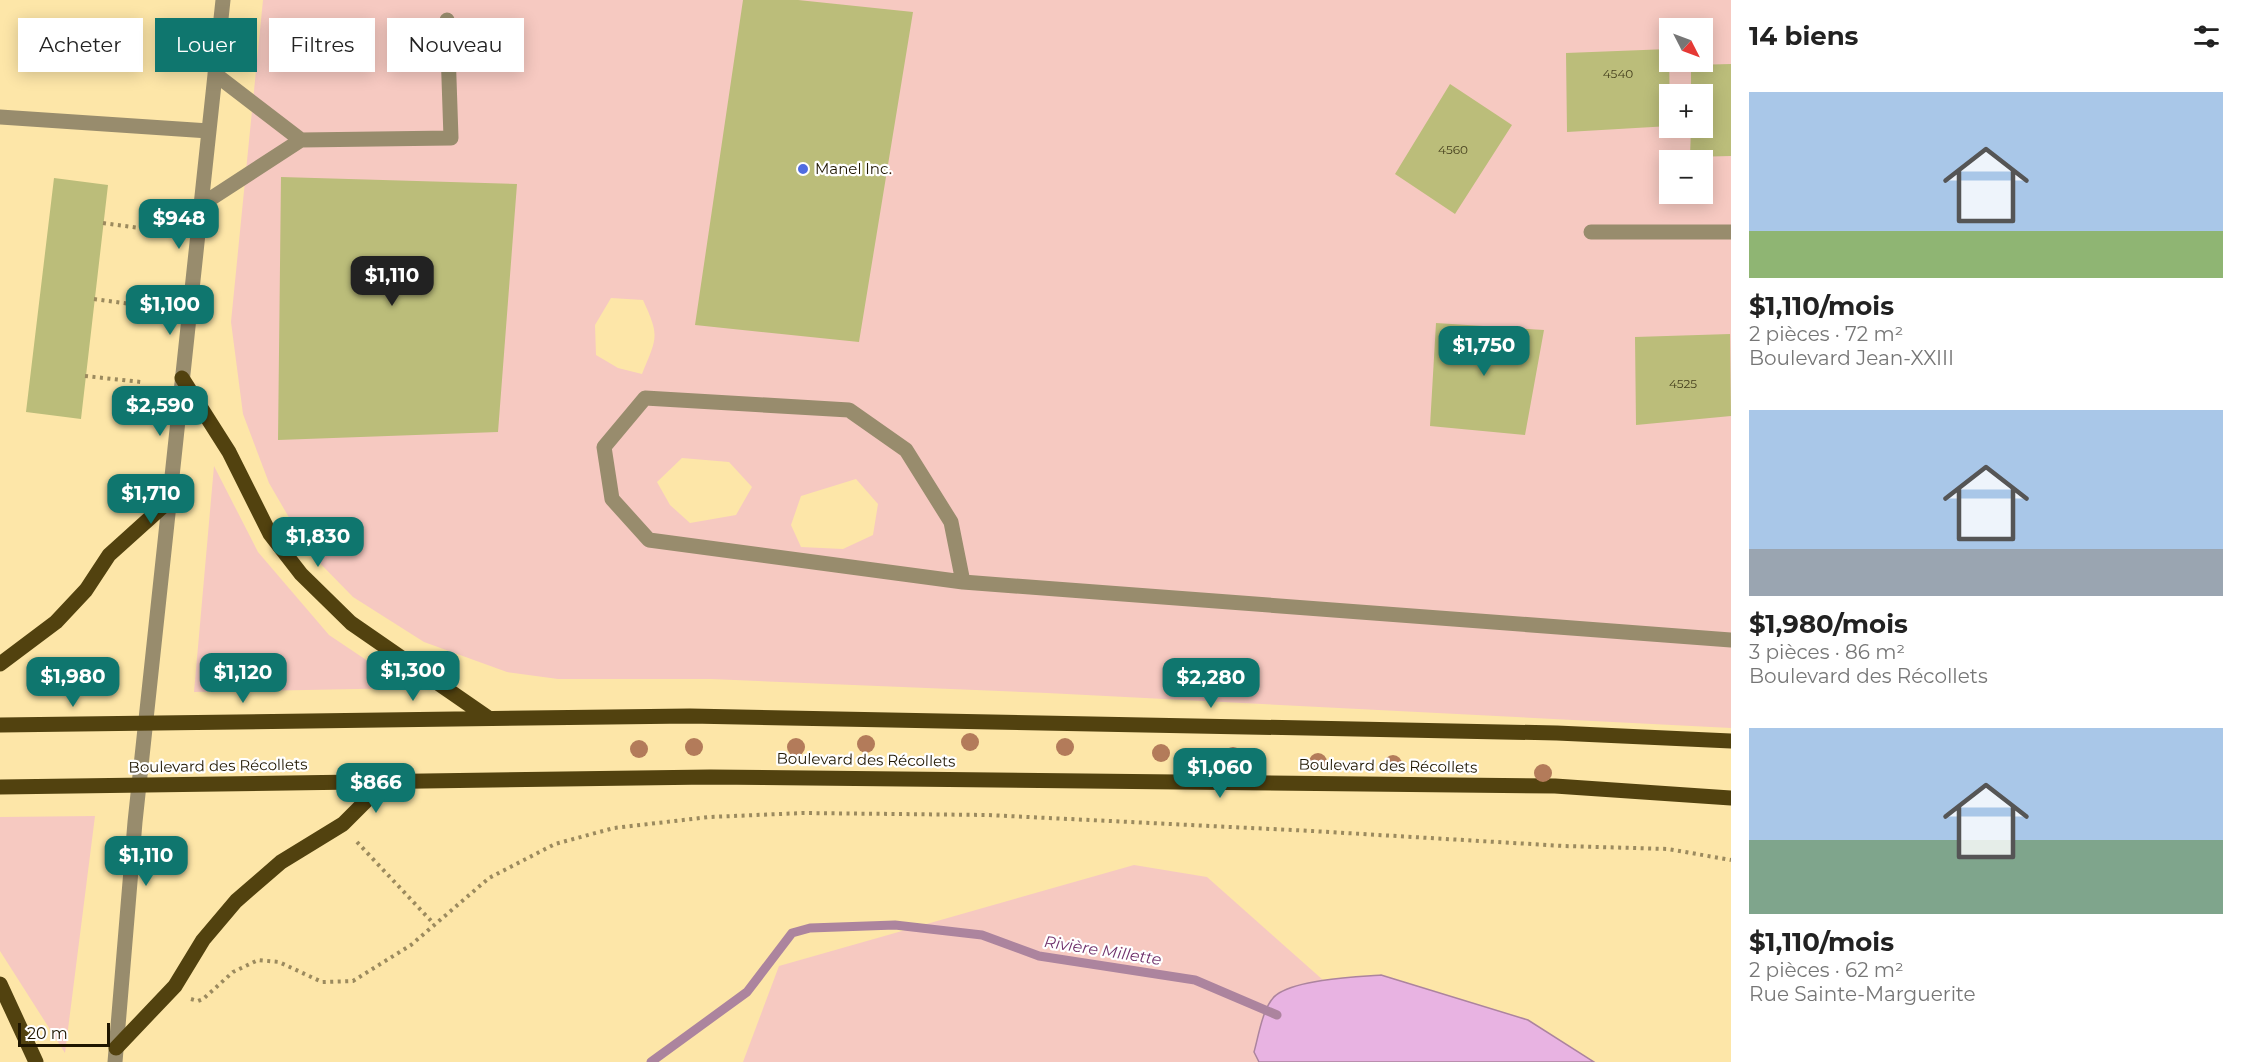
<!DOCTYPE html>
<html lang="fr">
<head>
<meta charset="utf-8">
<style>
	:root { --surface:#fff; --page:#f6f6f6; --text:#222; --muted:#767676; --accent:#0f766e }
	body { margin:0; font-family:Montserrat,sans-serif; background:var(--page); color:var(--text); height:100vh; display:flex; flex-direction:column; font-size:22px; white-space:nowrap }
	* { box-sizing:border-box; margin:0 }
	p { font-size:20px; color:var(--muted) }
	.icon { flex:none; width:33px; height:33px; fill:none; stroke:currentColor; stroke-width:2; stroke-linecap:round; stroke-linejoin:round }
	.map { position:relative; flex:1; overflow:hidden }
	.drawer { display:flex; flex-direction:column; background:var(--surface); width:510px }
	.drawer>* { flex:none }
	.hud { position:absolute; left:18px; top:18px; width:570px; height:54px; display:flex; gap:12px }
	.needle { width:39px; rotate:132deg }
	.controls { position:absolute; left:1659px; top:18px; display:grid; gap:12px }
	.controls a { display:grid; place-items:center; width:54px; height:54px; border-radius:0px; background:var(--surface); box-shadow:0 3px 15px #0003; font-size:30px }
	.scale { position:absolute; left:18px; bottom:15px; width:92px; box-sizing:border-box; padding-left:6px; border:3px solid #1f1600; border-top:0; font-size:16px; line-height:21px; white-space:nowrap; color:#1f1600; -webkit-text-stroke:4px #fff; paint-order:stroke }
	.price { position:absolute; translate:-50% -51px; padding:0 14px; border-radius:12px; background:var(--accent); color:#fff; font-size:20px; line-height:39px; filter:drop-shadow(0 2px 3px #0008) }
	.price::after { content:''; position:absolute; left:50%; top:36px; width:18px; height:14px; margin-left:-9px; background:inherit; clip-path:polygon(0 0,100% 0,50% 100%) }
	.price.active { background:#222; color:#fff }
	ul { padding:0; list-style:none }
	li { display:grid; align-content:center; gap:12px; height:318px; padding:0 18px }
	li span { display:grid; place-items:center; height:186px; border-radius:0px; color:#555 }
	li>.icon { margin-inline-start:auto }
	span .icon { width:108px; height:108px; fill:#fffc; stroke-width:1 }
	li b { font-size:26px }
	h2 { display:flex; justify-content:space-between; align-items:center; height:72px; padding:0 18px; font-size:26px }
	.pill { padding:0 21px; border-radius:0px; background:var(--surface); box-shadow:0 3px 15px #0003; font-size:21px; line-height:54px }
	.pill.active { background:var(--accent); color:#fff }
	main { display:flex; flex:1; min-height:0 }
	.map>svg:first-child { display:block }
	.green { fill:#f6c9c1; fill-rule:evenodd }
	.water { fill:#e8b3e2; stroke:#ac849e; stroke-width:1.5 }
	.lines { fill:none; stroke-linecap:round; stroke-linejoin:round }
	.stream { stroke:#ac849e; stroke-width:9 }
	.building { fill:#bbbd7a }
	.path { stroke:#9b8a5e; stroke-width:4; stroke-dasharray:3 4.5; stroke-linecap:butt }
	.minor { stroke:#988c6d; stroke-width:15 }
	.major { stroke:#52420f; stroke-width:15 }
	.tree { fill:#b37b5a }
	.poi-dot { fill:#506ce1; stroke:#fff; stroke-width:2 }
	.labels { text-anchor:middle; stroke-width:4.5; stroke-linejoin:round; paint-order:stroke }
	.number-label { font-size:12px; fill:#46401e }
	.poi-label { font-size:15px; fill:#1f1600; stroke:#fff; text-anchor:start }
	.street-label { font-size:15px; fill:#1f1600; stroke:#fff }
	.water-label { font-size:16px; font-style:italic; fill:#70326c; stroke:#fff }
</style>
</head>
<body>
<main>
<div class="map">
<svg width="1731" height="1062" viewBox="0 0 1731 1062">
	<rect width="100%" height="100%" fill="#fde6a8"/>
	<!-- green -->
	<path class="green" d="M263,0h1468v728l-684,-35 -336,-14h-153l-51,-7 -83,-30 -71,-45 -44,-45 -40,-69 -26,-69 -12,-92zM1670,28h32v34h-32zM1670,94h32v34h-32zM1670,160h32v34h-32zM611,298l32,2c17,37 14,37 -1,74l-24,-6 -22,-13 -1,-30zM682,458l47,4 23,25 -16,28 -46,8 -20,-18 -13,-23zM856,479l22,25 -5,31 -30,14 -42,-2 -10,-22 10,-29z
		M214,466l44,86 71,83 79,53 -214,4z
		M95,816l-30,237 -65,-102v-134z
		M1134,865l73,12 116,103 -45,13 -11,16 -13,43 5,10h-516l36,-96z"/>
	<!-- water -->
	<path class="water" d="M1381,975l147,45 66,42h-335l-5,-10c5,-17 9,-50 25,-59 23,-14 76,-16 102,-18z"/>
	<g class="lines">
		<!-- stream -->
		<path class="stream" d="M651,1062l96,-70 45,-59 18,-5 85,-3 87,10 57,21 156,24 82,35"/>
	</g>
	<!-- building -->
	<path class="building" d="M743,0h55l115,12 -54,330 -164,-17z
		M1669,49l1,77 -103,6 -1,-79z
		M1731,64v92l-41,1 1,-29h11v-34h-11v-29z
		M1450,84l62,41 -57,89 -60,-40z
		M281,177l236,7 -19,248 -220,8z
		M54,178l54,7 -27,234 -55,-7z
		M1436,323l108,7 -19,105 -95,-9z
		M1730,334l1,82 -95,9 -1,-88z"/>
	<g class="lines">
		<!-- path -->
		<path class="path" d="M103,223l59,8
			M94,299l59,8
			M85,376l56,6
			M357,842l77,82
			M191,999l7,2 5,-2 30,-27 25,-12 21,2 43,20 31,-1 58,-36 78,-67 66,-34 59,-16 95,-11 95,-4 184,2 324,16 252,15 104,3 63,11"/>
		<!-- minor -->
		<path class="minor" d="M215,74l86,66
			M0,117l209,14
			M201,205l100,-65 150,-2 -4,-118
			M1591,232h140
			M963,582l-12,-60 -45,-72 -57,-40 -204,-12 -41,49 8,52 37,41 314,42 768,58
			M115,1062l20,-240 88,-822"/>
		<!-- major -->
		<path class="major" d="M182,378l47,74 41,82 31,40 50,49 136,94
			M0,664l56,-42 30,-32 23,-35 61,-55
			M0,725l690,-9 867,17 174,8
			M0,787l710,-10 845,9 176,12
			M0,984l36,78
			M116,1048l59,-62 28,-46 33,-39 45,-39 62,-38 42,-42"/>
	</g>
	<!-- trees -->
	<g class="tree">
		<circle cx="970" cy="742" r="9"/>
		<circle cx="866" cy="744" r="9"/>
		<circle cx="694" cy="747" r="9"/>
		<circle cx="796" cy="747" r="9"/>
		<circle cx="1065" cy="747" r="9"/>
		<circle cx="639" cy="749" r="9"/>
		<circle cx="1161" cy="753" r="9"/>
		<circle cx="1233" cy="756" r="9"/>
		<circle cx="1318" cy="762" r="9"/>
		<circle cx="1393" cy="764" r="9"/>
		<circle cx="1543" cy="773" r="9"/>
	</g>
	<!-- markers -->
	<circle class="poi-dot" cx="803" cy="169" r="6"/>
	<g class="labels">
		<!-- number labels -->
		<g class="number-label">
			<text x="1618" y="78">4540</text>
			<text x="1453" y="154">4560</text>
			<text x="1683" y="388">4525</text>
		</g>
		<!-- poi labels -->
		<g class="poi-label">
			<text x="815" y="174">Manel Inc.</text>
		</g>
		<!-- street labels -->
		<g class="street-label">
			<text transform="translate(866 760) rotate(1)" y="5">Boulevard des Récollets</text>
			<text transform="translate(218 766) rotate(-1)" y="5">Boulevard des Récollets</text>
			<text transform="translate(1388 766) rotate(1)" y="5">Boulevard des Récollets</text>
		</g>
		<!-- water labels -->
		<g class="water-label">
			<text transform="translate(1103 950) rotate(9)" y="6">Rivière Millette</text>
		</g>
	</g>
</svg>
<div class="controls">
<a><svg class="needle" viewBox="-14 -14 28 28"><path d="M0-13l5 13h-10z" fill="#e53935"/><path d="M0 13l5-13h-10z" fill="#767676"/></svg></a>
<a>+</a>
<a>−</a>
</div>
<div class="scale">20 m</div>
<b class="price" style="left:179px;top:250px">$948</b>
<b class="price active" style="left:392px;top:307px">$1,110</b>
<b class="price" style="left:170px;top:336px">$1,100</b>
<b class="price" style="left:1484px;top:377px">$1,750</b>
<b class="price" style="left:160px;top:437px">$2,590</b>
<b class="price" style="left:151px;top:525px">$1,710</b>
<b class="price" style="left:318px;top:568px">$1,830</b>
<b class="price" style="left:413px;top:702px">$1,300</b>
<b class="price" style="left:243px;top:704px">$1,120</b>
<b class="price" style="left:73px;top:708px">$1,980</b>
<b class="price" style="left:1211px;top:709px">$2,280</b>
<b class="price" style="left:1220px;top:799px">$1,060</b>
<b class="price" style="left:376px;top:814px">$866</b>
<b class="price" style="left:146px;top:887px">$1,110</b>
<div class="hud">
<a class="pill">Acheter</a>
<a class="pill active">Louer</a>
<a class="pill">Filtres</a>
<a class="pill">Nouveau</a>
</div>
</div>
<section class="drawer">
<h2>14 biens<svg class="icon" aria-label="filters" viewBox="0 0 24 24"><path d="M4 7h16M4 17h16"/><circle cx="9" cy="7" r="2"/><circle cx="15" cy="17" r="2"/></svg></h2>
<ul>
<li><span style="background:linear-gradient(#a9c7e8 75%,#8fb573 0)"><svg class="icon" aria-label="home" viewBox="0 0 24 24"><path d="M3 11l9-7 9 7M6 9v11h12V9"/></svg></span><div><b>$1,110/mois</b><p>2 pièces · 72 m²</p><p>Boulevard Jean-XXIII</p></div></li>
<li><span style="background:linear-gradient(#a9c7e8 75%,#9aa5b1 0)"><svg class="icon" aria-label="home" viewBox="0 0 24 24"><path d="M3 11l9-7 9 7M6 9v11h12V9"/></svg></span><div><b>$1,980/mois</b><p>3 pièces · 86 m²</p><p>Boulevard des Récollets</p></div></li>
<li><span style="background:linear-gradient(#a9c7e8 60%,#7fa58c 0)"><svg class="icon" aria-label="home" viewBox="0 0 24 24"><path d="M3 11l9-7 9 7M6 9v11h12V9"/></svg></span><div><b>$1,110/mois</b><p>2 pièces · 62 m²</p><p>Rue Sainte-Marguerite</p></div></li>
</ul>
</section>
</main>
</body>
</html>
